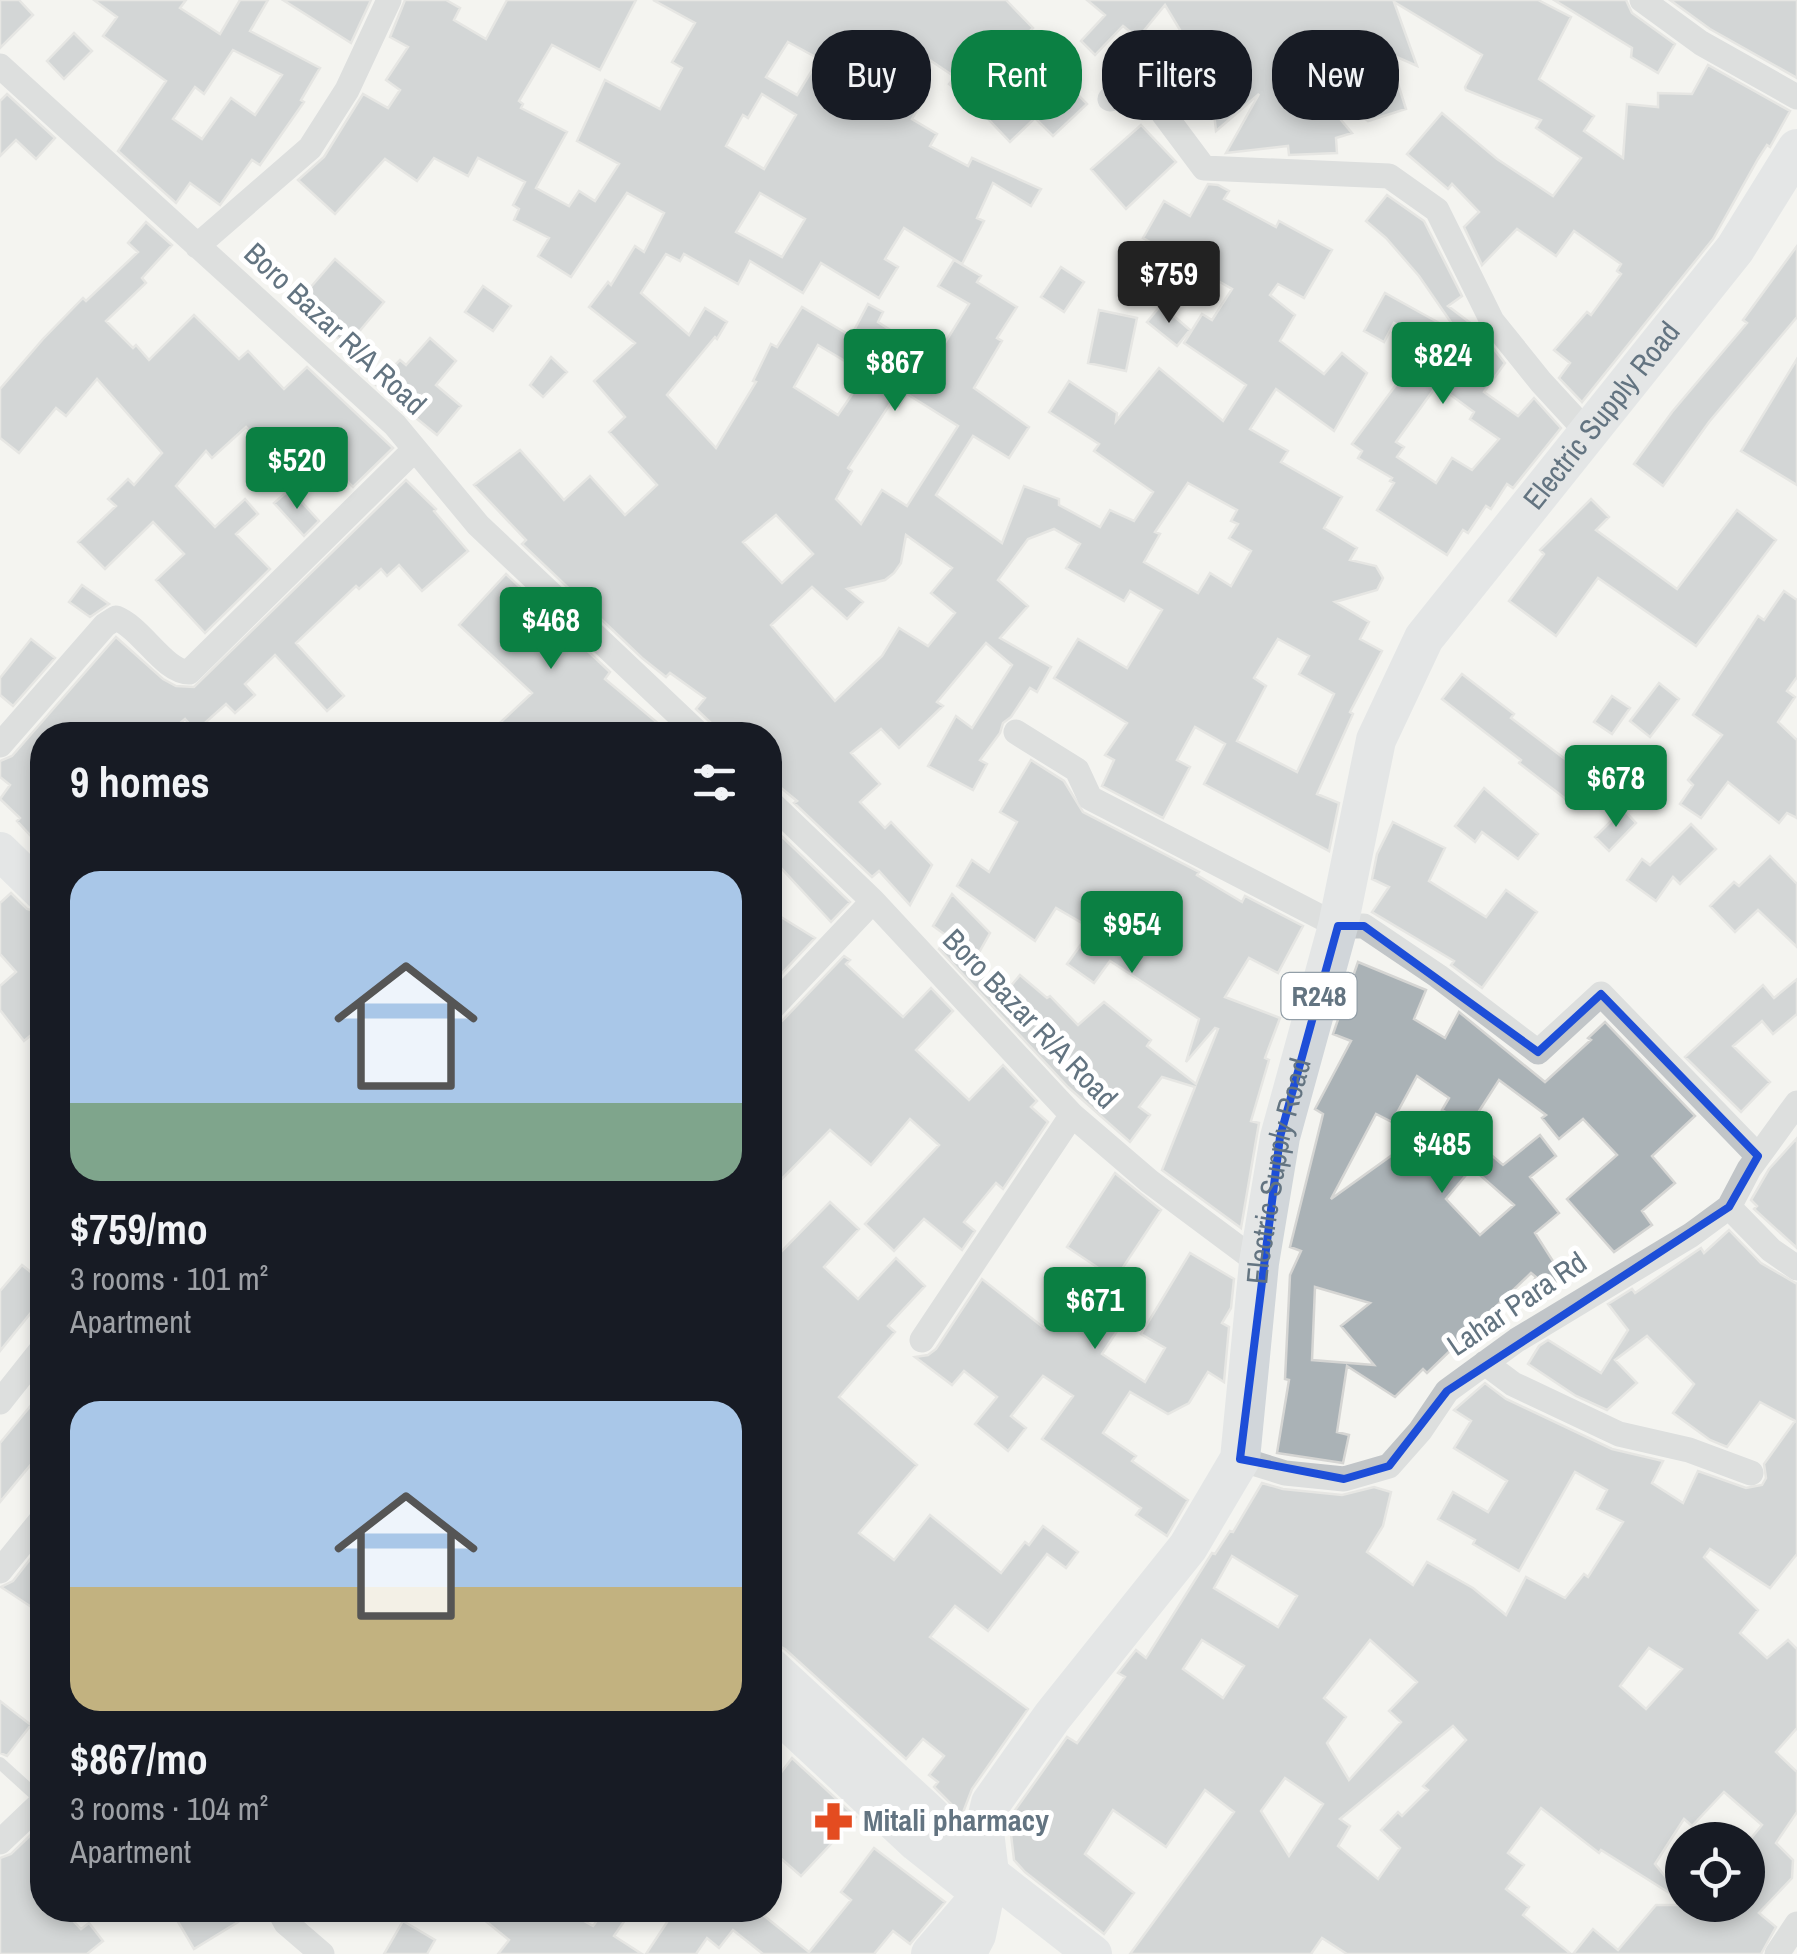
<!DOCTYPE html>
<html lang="en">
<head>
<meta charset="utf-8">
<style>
	:root { --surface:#171b24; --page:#242831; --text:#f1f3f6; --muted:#9ea1a6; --accent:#0b8043 }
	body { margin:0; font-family:"Archivo Narrow",sans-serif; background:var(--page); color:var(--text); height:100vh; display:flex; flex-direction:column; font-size:38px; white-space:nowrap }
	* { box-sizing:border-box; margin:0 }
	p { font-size:32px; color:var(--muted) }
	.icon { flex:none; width:55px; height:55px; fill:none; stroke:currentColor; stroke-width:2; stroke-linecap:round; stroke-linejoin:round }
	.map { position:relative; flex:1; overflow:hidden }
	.sheet { position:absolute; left:30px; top:722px; width:752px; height:1200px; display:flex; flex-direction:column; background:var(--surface); border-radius:40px; box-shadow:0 5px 15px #0003 }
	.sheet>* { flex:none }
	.guide { position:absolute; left:812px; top:30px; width:832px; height:90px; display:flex; gap:20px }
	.buttons { position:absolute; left:1665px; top:1822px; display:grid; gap:20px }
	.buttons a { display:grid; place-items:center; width:100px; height:100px; border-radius:50%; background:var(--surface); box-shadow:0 5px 15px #0003; font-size:50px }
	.price { position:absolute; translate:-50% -85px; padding:0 22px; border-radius:10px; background:var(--accent); color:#fff; font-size:32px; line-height:65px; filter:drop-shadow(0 2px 5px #0008) }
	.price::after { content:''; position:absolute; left:50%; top:60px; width:30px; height:22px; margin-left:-15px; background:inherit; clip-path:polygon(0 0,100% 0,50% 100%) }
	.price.active { background:#222; color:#fff }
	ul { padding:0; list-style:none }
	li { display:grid; align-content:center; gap:20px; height:530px; padding:0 40px }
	li span { display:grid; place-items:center; height:310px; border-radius:30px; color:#555 }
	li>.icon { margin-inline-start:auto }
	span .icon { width:180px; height:180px; fill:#fffc; stroke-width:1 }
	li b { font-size:42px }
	h2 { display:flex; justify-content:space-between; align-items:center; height:120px; padding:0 40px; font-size:42px }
	.pill { padding:0 35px; border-radius:40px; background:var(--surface); box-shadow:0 5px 15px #0003; font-size:35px; line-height:90px }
	.pill.active { background:var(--accent); color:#fff }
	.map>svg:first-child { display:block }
	.building { fill:#aab2b6; stroke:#d5d5d3; stroke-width:2.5; fill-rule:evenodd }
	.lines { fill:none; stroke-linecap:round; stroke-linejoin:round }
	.lane { stroke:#c1c5c8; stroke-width:12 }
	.street { stroke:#c1c5c8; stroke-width:25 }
	.secondary { stroke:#d1d6da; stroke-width:38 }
	.primary { stroke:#d1d6da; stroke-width:40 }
	.marked { fill:none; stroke:#1d4ed8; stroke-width:8; stroke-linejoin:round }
	.labels { text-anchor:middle; stroke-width:10; stroke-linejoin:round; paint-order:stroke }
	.shield { fill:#fff; stroke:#929ea7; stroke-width:2.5 }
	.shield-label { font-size:28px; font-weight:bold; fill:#637481 }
	.street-label { font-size:30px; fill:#637481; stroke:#fff }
	.poi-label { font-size:30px; font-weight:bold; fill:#637481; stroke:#fff; text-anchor:start }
</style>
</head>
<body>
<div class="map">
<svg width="1797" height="1954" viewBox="0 0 1797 1954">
	<rect width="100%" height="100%" fill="#f4f4f0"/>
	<!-- building -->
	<path class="building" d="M0,0h19l14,15 -33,33z
		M94,0h92l-6,8 40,26 20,-34h28l-18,31 70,37 -19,32 3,2 -44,63 -8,-5 -32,45 -30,-22 -14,20 -58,-52 48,-70 -63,-45 14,-19zM233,50l49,25 -27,40 -24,-17 -29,41 -29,-20 22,-32 9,7z
		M283,0h88l-20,43z
		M405,0h41l14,8 -6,12 32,19 21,-39h129l-36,70 -48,-25 -33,56 4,3 -2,4 46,24 -31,56 33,18 10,-15 16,10 24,-37 -42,-23 28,-61 55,29 22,-41 -10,-6 23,-39 -42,-23h353l27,28 -3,3 19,21 -7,6 45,46 -34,32 -18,-18 -25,24 -40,-42 -21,-16 6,-7 -64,-43 -19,32 52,32 -12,21 25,15 -7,12 38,20 4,-8 69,31 -10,17 -38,-23 -16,35 7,3 -22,43 -58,-36 -19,31 13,8 -19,31 -58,-35 -18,30 -53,-32 -12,23 -54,-30 -4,7 -14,-7 -25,39 48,42 16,-27 22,14 -10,17 -2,-2 -48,58 49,53 40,-66 -3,-1 18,-37 6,3 25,-40 49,29 17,-32 15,8 -5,10 57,37 34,-55 -31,-18 16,-26 27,16 -4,6 40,25 -20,31 5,3 -28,47 55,39 -20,31 -36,-22 -37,59 66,48 22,-57 35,13v6l41,22 10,-17 24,11 19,-29 -59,-41 5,-7 -50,-32 20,-31 48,32 -1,8 43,-53 64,53 23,-36 -62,-42 18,-29 10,6 20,-31 -89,-51 21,-37 26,15 18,-32 10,1 11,6 -5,8 52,28 3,-6 53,29 -28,48 -26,-14 -8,11 25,20 -15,26 44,33 18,-21 25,20 -33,58 -58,-42 -26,40 38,22 -7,11 61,35 -18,31 33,20 -7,12 26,6 7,12 -6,12 -42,12 34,20 -9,17 22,12 -32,61 3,2 -36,80 22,9 -10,48 -125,-67 21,-40 -30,-17 -18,33 13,7 -27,51 -61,-32 12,-26 -9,-5 22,-32 -73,-45 24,-39 49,29 35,-58 -32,-19 -6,10 -58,-33 14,-24 -26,-15 -26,10 -30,41 30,26 -28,32 51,29 -14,25 -7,-4 -19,29 -8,6 -3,10 -20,27 7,4 -14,26 -45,-24 28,-50 16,12 40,-63 -26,-22 -49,59 6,4 -44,42 -18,-19 -30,24 29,31 -20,18 25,26 6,-6 41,43 -22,40 -31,-34 -7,6 -78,-74 3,-2 -27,-22v-44h-45l-13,-11 -16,-15 9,-11 -35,-25 -4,4 -24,-19 -120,-114 4,-4 -52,-55 46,-35 44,50 26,-24 35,39 32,-30 -48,-53 16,-15 -31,-36 41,-38 -46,-36 19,-25 3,3 24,-39 9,6 20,-39 -37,-20 -56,84 -33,-21 11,-18 -35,-18 5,-11 -6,-4 12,-23 -47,-24 -10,18 -34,-18 -17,23 -32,-22 -50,55 -37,-34 26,-23 39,-63 25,14 12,-18 -14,-10 22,-33 -18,-10zM788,42l31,17 -22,36 -31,-18zM762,94l34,21 -32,54 -38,-23 17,-31 5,3zM760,193l45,26 -23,38 -46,-25zM818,345l35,21 -4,7 12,8 -23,34 -44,-28zM907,394l51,32 -51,80 -25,-16 -21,34 -25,-25 16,-28 -4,-3 44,-67 7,5zM1188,483l49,27 -6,11 7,3 -9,14 22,13 -20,35 -21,-13 -12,20 -54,-31 16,-28 -5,-2zM776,515l37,39 -31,29 -39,-41zM906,535l46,33 -21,25 24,20 -27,33 -29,-18 -17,28 -47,45 -64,-76 41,-38 35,32 16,-17 -16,-13 38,-9 9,-7 7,-10zM1278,639l31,17 -10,18 35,20 -37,78 -60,-31 29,-55 -12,-8z
		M1087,0h451l33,17 -32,62 55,37 -10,15 39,27 4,-54 31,3v-14l34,1 16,-29 82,46 -20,36 -3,-2 -9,14 -45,80 -131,163 -23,-24 11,-15 -16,-13 33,-38 4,3 30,-41 -4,-3 4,-7 -47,-33 -18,25 -39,-27 -35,36 -18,-38 15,-15 -27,-28 -4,5 -41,-35 35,-41 55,46 56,37 28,-38 -45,-30 5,-8 -75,-30 -1,-3 17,-32 -88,-53 23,64 -61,-27 38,32 12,38 -38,12 -21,-18 -11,11 16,19 -16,5 1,15 -48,2 -1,-9 -62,7 33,-59 -43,37 -5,-45 -13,6 -13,-26 13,-6 -33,-55 -27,33 -15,-12 -28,29 -14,-14 24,-26z
		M1554,0h72l6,13 43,31 -17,29 -27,-16 1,-9z
		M1670,0h127v78l-87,-49z
		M74,33l18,18 -28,28 -17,-18z
		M7,94l48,44 -19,21 -20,-19 -16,16v-55z
		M1141,125l35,37 -50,47 -35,-40z
		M1387,195l37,26 38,75 -14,10 29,22 28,35 -21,29 34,24 16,-18 27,30 -48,60 -6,-4 -16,25 -5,-3 -18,27 -5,-3 -16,25 -70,-45 17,-27 -4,-2 2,-3 -34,-20 4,-7 -10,-7 76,-102 -34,-19 -10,19 -20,-11 21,-38 74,41 -40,-58 -33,-38 -20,-17zM1437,385l37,27 -4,7 29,20 -27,31 -20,-12 -16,25 -39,-26 7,-10 -8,-5z
		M146,222l26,23 -30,33 4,5 -40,38 27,27 3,-3 13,15 45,-45 45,44 9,-8 36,38 23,-22 86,81 -40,39 -53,-52 -24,23 -30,-31 -34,31 -6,-7 -30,35 39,41 30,-28 13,15 -22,20 34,35 -65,64 -49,-53 28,-26 -31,-32 -48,47 -27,-27 38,-36 -8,-7 20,-20 6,6 28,-32 -65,-74 -31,37 -10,-8 -37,45 -19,-15v-49l43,-50 40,-41 3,3 52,-49 -10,-9z
		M1797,246v71l-88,105 -46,64 -29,-22 38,-52 75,-89 -4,-3z
		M335,259l49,43 -37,44 -50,-43z
		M1061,267l23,15 -20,30 -23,-15z
		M483,286l28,20 -18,25 -28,-19z
		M1161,305l29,25 -13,16 -30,-24z
		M1099,310l38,8 -11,53 -38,-8z
		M430,338l26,23 -20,24 25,21 -24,29 -26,-21 -2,2 -33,-31 24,-25 6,5z
		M551,357l16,15 -24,25 -13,-12z
		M1797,359v126l-56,-34z
		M406,480l30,29 -2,2 34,40 -46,40 -23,-26 -12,11 -6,-7 -22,20 -3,-3 -60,57 48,53 -17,15 -52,-56 -30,29 10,11 -20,18 -9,-9 -30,27 -11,-12 -19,16h-124v113l-25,-27 3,-3 -20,-19 10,-14 -10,-8v-16l12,-5 104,-119 47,42 13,7 18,1z
		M290,489l29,32 -15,15 -30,-33z
		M1591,499l18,18 -13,13 81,59 60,-79 39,30 -80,106 -98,-68 -42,58 -47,-35 35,-47 -4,-4z
		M506,574l104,98 -5,7 67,56h-185l45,-42 -73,-68z
		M82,585l27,19 -19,13 -21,-15z
		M1784,591l13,9v77l-10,14 8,6 -17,25 19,18v78l-10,-5 -8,10 -51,-41 -27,36 -21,-14 13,-19 -5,-5 34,-45 -29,-20 65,-99 6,4z
		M31,639l24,19 -42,48 -13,-11v-17z
		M1462,674l52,40 -3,4 79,60 -19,25 -52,-40 2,-3 -79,-61z
		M1659,683l20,16 -29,38 -20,-16z
		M1612,696l18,12 -18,26 -18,-12z
		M1031,760l33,21 19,31 116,60 -2,3 45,27 3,-6 58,30 -25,47 -29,-15 -24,39 55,21 -15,40 4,2 -18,61 8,2 -18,105 -79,-58 33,-83 -33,-10 -23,30 11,8 -20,27 -62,-55 -129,-138 8,-13 -14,-10 19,-32 38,39 -18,32 33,28 15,-18 27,23 3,-2 28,29 26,-23 47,38 -4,6 49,38 22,-55 -3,-1 -29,34 13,-43 -89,-58 -16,22 -27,-19 25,-35 -36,-21 -21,33 -78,-55 15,-26 17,12 28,-50 -17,-10z
		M1484,788l54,46 -20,25 -36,-27 -7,10 -20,-16z
		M1623,809l13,14 -27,28 -14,-14z
		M1393,822l52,26 -16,33 57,36 20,-27 31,22 -55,76 -31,-23 3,-4 -82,-49 17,-25 -17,-8 5,-25z
		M1691,824l25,25 -36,35 -7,-7 -17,24 -29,-21 15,-21 8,6z
		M770,825l80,77 -19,20 -61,-66z
		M1770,856l27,28v63l-39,-37 -23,22 -25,-26 24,-24 5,4z
		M11,893l16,16 15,5v112l-18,15 -24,-31v-24l16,-14 -16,-18v-51z
		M781,917l34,21 -45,48v-52z
		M844,956l6,4 -4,4 57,53 28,-29 22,23 -37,39 53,50 34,-35 34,36 -6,6 17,15 -45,67 -7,-6 -32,39 11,9 -13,19 -38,-31 -30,32 -29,-27 74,-79 -29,-26 -39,46 -41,-35 -60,61v-165l12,-5z
		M1358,962l68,28 -12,29 31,19 14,-26 86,70 46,-42 -3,-2 17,-16 90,94 -43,40 23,27 -33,28 10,14 -38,27 -47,-53 50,-44 -34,-36 -24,20 -17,-21 4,-3 -47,-35 -34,53 38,32 37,-30 16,21 -26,21 29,36 -24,20 28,44 -45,29 18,-29 -5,-4 -104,100 -4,-4 -28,28 -48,-31 -10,66 12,3 -6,28 -66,-10 12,-73 -4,-1 5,-104 11,-24 -11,-4 33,-133 -8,-5 36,-68 -18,-7zM1417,1076l32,22 -7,12 7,4 -118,85 45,-85 16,8zM1472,1168l42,37 -34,30 -34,-36zM1315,1287l55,16 -29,23 33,39 -62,-5z
		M1797,979v35l-24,20 -11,-13 -29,25 37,36 -29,30 -56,-55 78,-72 11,13z
		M1797,1138v110l-43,-39 3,-3 -6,-6 18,-31z
		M1115,1173l46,37 -61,92 25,17 -23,35 43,28 20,-34 -24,-14 49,-81 44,26 -3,29 -9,15 7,4 -5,55 -16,-10 -19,31 -21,11 -38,-22 -27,41 33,23 -4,5 56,39 -21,36 -31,-21 5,-7 -99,-69 31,-43 -30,-20 -32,40 15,12 -18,23 -33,-27 22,-27 -33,-26 -12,14 -37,-28 13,-2 8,-6 46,-70 62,49 6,-9 9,6 38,-58 -30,-20z
		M830,1202l29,27 -35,38 34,32 38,-41 29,28 -37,40 7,6 -56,65 78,68 -58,68 35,27 36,-45 71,58 24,-31 4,3 14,-19 35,26 -12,16 -19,-14 -59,77 -33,-25 -25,31 98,72 -56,80 -10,26 -28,-28 4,-5 -9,-7 15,-19 -21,-17 -17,20 -121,-110 -15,-7v-379z
		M1729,1230l32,33 36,21v270l-27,34 -60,-39 -6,8 54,53 -18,23 27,25 21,-18 9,9v79l-21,24 21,20v40l-21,31 17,17 -1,18 -33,35 17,14 -15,27h-188l20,-25 25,21 38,-45h92v-63l14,-17 -38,-33 -32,34 -8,-7 -29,45 26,32 -2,3 -78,-49 -2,3 -58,-45 -33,45 16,12 -18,24 23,18 -6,8 48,39h-224l-25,-16 -11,16h-181l104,-142 -29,-22 -39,57 -53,-37 -28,44 49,39 -30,41 -79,-62 -11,-12 -4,-34 3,-13 54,-76 10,6 48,-66 -7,-4 18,-23 10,8 66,-105 3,1 15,-23 3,1 29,-49 21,6 59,6 32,-8 17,5 -8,34 -16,26 46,33 14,-23 46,26 33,27 20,-38 39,21 19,-24 4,3 35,-55 -26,-13 10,-19 -32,-18 -56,99 -46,-27 2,-4 -37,-21 15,-27 35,20 19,-31 -53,-33 17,-27 -17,-11 31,-27 21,16 106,50 51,12 -11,22 31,20 15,-32 48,17 16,-3 4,-7 -2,-14 31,-43 -35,-19 -33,45 -17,-7 -37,-27 21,-29 -47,-48 -32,24 22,23 -30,27 -31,-14 -48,-32 11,-18 9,-6 53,33 27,-43 -20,-26 24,-15 3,4 66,-45 3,5zM1232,1556l65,40 -19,31 -64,-39zM1202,1640l42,26 -21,32 -40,-29zM1370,1640l47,42 -28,29 12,11 -52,58 -22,-37 19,-26 -22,-19zM1649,1648l33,21 -36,40 -26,-23zM1453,1726l13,14 -43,46 5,4 -26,26 -4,-4 -17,18 19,18 -22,31 -40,-33 12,-20 -10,-7zM1285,1778l38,26 -34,52 -28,-45z
		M22,1265l20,16v18l-42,52v-60z
		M42,1392v59l-42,51v-59z
		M31,1558l11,8v48l-41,-27 12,-6z
		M0,1701l31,24 -24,31 -7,-3z
		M792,1758l64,59 -55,59 -31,-27v-62z
		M42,1824v86h21l18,19 8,-6 14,18 -16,13h-87v-96l11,-4z
		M874,1848l71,54 -35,42 -17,-13 -19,23h-111l-30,-24 -14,18 -12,-10 -11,16h-50l29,-44h40l12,10 7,-10h23l52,42 42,-52 -10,-8z
		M171,1910h60l7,12 -44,27z
		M472,1910h92l29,16 12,-16h27l-18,26 28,18h-144l11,-14z
		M403,1921l32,19 -8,14h-43z"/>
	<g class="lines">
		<!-- lane -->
		<path class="lane" d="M0,1763l42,38"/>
		<!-- street -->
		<path class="street" d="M1642,0l59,43 96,54
			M0,66l395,359 83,100 222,210
			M1110,99l38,-6 56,75 185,8 48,34 55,111 49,61 46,50
			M197,246l113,-98 37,-58 42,-90
			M1016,732l61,38 13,28 248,128h26l74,50 100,76 63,-58 157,162
			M0,745l105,-120 11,-7c26,10 48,54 73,54l225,-222
			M770,802l103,99 199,214 77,66 110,82
			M770,1010l103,-109
			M1729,1207l42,43 26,18
			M922,1340l150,-225
			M1485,1363l28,21 106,50 70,16 62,23
			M0,1402l42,-53
			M1240,1459l45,14 59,6 45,-13 31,-35 27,-40 70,-51 174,-105 38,-28 20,-38 48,-66
			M0,1571l42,-52
			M0,1842l42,-40
			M279,1910l7,13 36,31
			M1777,1954l20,-30"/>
		<!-- secondary -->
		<path class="secondary" d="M0,851l42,41
			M770,1666l158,146 61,61 104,81
			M770,1706l147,137 64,51"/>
		<!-- primary -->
		<g class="primary">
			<path d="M931,1954l42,-49"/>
			<path id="s1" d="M966,1954l10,-19 13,-62 -5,-41 7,-29 61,-86 136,-170 52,-88 19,-196 21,-126 58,-211 38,-186 48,-102 311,-389 62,-100"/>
		</g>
	</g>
	<!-- marked area -->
	<path d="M0 0H1797V1954H0ZM1338,926h26l174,126 63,-58 157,162 -29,51 -282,184 -58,75 -45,13 -104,-20 40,-322z" fill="#f4f4f0" fill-opacity=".55" fill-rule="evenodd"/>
	<path class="marked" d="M1338,926h26l174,126 63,-58 157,162 -29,51 -282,184 -58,75 -45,13 -104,-20 40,-322z"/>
	<!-- icons -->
	<defs>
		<symbol id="pharmacy-bare" viewBox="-9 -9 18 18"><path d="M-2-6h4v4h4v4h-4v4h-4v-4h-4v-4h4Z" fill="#e44c20" stroke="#fff" stroke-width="2.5" paint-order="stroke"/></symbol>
	</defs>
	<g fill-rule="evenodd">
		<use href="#pharmacy-bare" x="806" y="1794" width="55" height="55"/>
	</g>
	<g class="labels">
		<!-- shield labels -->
		<rect class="shield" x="1281.5" y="973" width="75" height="46" rx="8"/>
		<g class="shield-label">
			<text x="1319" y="1006">R248</text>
		</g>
		<!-- street labels -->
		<g class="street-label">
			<text transform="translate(335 329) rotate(43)" y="10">Boro Bazar R/A Road</text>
			<text dy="10" stroke="none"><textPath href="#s1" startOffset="1712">Electric Supply Road</textPath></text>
			<text transform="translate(1030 1019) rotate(46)" y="10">Boro Bazar R/A Road</text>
			<text dy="10" stroke="none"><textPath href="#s1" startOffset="872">Electric Supply Road</textPath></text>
			<text transform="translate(1517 1304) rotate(-34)" y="10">Lahar Para Rd</text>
		</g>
		<!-- poi labels -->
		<g class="poi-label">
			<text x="863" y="1831">Mitali pharmacy</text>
		</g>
	</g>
</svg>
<div class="buttons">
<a><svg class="icon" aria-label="locate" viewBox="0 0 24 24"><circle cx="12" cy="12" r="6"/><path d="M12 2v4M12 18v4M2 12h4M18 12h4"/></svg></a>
</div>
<b class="price active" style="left:1169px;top:326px">$759</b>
<b class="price" style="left:1443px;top:407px">$824</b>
<b class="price" style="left:895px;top:414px">$867</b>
<b class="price" style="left:297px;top:512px">$520</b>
<b class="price" style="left:551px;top:672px">$468</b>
<b class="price" style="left:1616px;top:830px">$678</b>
<b class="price" style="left:1132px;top:976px">$954</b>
<b class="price" style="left:1442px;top:1196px">$485</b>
<b class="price" style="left:1095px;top:1352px">$671</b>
<div class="guide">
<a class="pill">Buy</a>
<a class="pill active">Rent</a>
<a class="pill">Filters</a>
<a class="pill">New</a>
</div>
<section class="sheet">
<h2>9 homes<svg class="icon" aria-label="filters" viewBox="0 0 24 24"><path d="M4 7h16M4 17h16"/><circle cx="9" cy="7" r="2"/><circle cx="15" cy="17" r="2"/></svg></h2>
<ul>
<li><span style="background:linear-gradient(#a9c7e8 75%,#7fa58c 0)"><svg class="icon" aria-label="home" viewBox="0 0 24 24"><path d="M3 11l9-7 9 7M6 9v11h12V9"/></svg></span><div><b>$759/mo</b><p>3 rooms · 101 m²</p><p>Apartment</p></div></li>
<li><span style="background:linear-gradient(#a9c7e8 60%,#c2b280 0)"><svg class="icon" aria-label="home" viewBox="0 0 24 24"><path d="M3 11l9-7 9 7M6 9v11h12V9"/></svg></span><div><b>$867/mo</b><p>3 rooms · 104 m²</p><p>Apartment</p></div></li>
</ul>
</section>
</div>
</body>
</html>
